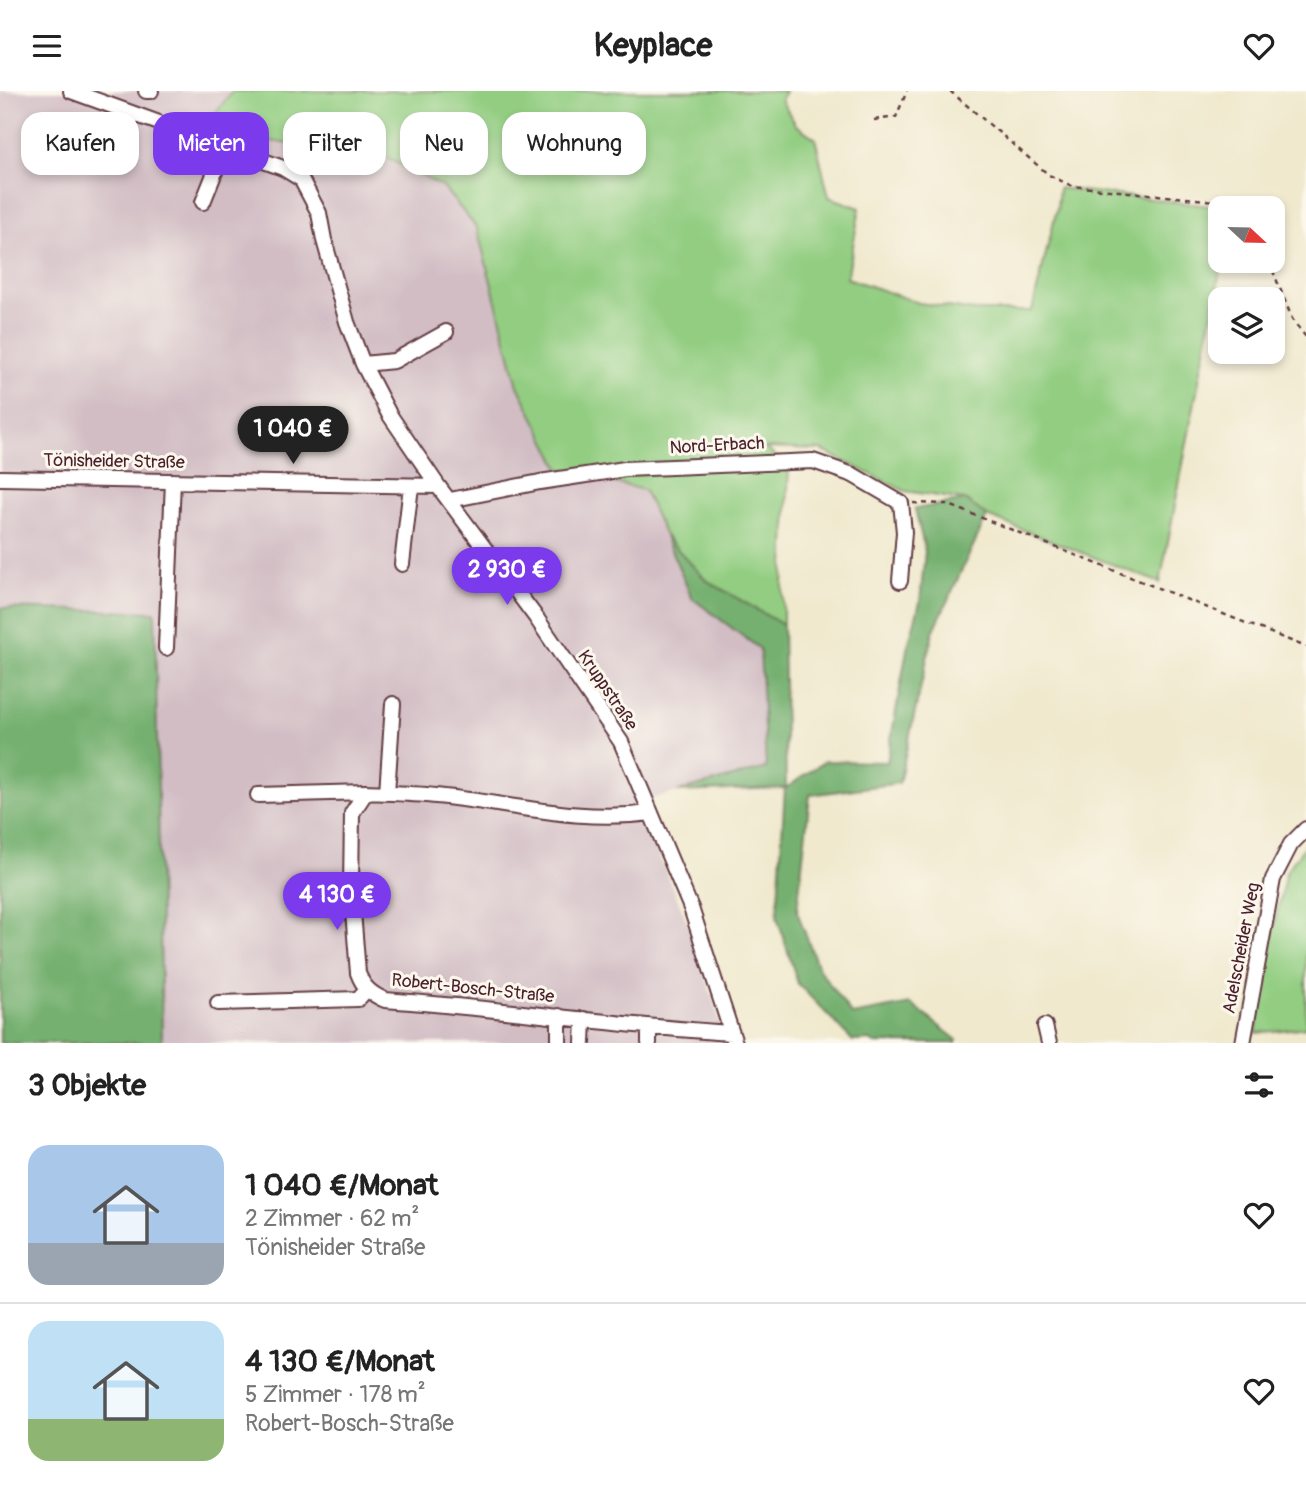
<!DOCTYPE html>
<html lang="de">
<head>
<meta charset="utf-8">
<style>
	:root { --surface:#fff; --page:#f2f2f2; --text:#222; --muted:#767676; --line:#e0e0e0; --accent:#7c3aed }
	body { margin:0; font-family:Pangolin,sans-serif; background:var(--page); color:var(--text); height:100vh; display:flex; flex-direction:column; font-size:26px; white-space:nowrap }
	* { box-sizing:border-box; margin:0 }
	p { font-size:23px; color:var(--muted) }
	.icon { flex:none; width:38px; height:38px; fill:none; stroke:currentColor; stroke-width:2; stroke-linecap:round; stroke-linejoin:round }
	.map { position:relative; height:952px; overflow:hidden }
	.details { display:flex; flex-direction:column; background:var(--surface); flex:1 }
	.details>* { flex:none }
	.guide { position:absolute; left:21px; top:21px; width:700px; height:63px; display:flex; gap:14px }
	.needle { width:46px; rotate:112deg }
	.controls { position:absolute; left:1208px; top:105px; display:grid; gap:14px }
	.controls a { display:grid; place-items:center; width:77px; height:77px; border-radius:14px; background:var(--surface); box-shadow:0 4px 10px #0003; font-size:35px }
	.price { position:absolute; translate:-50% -60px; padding:0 16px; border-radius:24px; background:var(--accent); color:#fff; font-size:23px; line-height:46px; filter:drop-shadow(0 2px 4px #0008) }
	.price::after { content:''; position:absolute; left:50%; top:42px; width:21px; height:16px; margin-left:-10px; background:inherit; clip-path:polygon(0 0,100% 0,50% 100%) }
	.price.current { background:#222; color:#fff }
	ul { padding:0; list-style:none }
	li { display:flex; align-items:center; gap:21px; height:175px; padding:0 28px }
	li+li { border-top:2px solid var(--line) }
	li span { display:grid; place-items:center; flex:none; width:196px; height:140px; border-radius:21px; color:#555 }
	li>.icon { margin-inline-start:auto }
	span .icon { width:84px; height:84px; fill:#fffc; stroke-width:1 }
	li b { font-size:30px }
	h2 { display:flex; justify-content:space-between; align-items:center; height:84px; padding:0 28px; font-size:30px }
	.pill { padding:0 24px; border-radius:21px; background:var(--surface); box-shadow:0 4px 10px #0003; font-size:24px; line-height:63px }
	.pill.current { background:var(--accent); color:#fff }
	header { display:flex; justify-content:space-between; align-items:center; height:91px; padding:0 28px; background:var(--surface); font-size:32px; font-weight:700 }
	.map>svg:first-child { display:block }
	.industrial { fill:#d2bdc5 }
	.green { fill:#92cd81; stroke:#6e7656; stroke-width:2 }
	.forest { fill:#75b06f; stroke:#60684d; stroke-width:2 }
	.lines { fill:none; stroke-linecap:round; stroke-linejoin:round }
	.minor-casing { stroke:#633d43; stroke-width:18 }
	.path { stroke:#633d43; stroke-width:2.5; stroke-dasharray:5 5; stroke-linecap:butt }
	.minor { stroke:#fff; stroke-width:14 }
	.labels { text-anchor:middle; stroke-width:6; stroke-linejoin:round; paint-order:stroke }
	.street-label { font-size:18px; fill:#4a1f2b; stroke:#fbf7ec }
</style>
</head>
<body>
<header><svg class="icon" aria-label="menu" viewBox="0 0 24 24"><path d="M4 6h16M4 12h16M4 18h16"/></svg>Keyplace<svg class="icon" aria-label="heart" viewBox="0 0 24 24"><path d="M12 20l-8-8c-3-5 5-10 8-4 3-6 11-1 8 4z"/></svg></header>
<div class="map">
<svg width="1306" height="952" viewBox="0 0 1306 952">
	<rect width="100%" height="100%" fill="#fbf7ec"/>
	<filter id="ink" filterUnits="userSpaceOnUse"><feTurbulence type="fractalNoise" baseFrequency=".0143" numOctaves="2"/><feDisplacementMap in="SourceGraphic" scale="14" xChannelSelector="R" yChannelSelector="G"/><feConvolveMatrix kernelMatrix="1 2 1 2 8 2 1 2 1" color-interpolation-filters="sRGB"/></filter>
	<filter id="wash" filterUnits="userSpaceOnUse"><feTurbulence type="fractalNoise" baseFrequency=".00686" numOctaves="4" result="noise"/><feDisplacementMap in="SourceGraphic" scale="28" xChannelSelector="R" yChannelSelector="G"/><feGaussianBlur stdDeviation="1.57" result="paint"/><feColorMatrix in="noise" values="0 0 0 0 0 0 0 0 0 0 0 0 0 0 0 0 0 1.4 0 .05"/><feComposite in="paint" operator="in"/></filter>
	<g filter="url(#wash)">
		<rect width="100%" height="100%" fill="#f0e9ce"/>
		<!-- industrial -->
		<path class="industrial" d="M0,0h233l-30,39 93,15h46l40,10 61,32 34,40 41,159 42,83 84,21 48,108 68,51 7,119 -131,35 52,121 39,119h-565l-7,-430 -155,-5z"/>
		<!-- green -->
		<path class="green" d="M233,0h552l-4,9 15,25 19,13 14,59 31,11 -13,70 72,25 56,8h57l25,-103 2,-20 167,20h-6v53h2l-62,322 -173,-67 -22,-16 -60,-9 -84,-41 -56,-2 24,19 -6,118v40l-77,-45 -41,-44 -21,-46 -84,-21 -42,-83 -41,-158 -34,-41 -61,-32 -40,-10h-46l-94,-15z
			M1306,753v183l-50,6 17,-102 13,-59z"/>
		<!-- forest -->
		<path class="forest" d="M965,409l22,16 -54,116 -34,151 -89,12 -13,116 21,57 34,47 59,-11 46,36 -1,3h-82l-3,-3 -18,1 -55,-57 -21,-67 8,-129 -108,4 89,-24 -6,-119 -68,-51 -27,-62 41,44 77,45 3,163 39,-27 62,1 20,-113 13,-47 5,-51 -10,-42z
			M0,517l155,4 7,431h-162z"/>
	</g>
	<g filter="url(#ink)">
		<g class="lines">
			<defs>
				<path id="minor" d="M71,0l212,77 18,11 18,34 5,27 23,82 16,42 26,50 49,72 97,130 86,126 70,166 44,135
					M146,0h5
					M203,111l22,-55
					M363,273l31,-3 52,-29
					M0,387l438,8
					M450,409l90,-18 85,-13 188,-8 40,14 48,28 3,29 -4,49
					M402,473l9,-78
					M166,557l7,-167
					M387,702l6,-89
					M258,704l108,-3
					M651,722c-76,10 -141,-10 -215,-17 -23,-3 -47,-3 -70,-4l-14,21 -1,74 7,86c5,14 13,21 27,27 116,8 231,26 347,33
					M218,912l140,-4 9,-10
					M1045,935l4,17
					M649,937v15
					M559,952v-27
					M583,952l1,-24
					M1243,952l30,-164 18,-35 15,-15"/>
			</defs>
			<!-- minor casing -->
			<use href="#minor" class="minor-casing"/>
			<!-- path -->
			<path class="path" d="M950,0l99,84 23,11 171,18 2,4
				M874,29l22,-3 11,-26
				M1269,170l24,60 13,16
				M913,412l34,1 359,143"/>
			<!-- minor -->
			<use href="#minor" class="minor"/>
		</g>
	</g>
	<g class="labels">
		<!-- street labels -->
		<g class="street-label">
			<text transform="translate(717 354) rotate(-3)" y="6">Nord-Erbach</text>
			<text transform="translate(114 370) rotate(1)" y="6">Tönisheider Straße</text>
			<text transform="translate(608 599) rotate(56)" y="6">Kruppstraße</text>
			<text transform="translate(1241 857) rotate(-79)" y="6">Adelscheider Weg</text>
			<text transform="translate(473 897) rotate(6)" y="6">Robert-Bosch-Straße</text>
		</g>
	</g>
</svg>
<div class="controls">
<a><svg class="needle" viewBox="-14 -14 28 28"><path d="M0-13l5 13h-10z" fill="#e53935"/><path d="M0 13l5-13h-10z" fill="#767676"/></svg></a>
<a><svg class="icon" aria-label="layers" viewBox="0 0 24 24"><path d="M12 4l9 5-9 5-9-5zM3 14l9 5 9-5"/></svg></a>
</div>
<b class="price current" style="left:293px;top:375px">1 040 €</b>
<b class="price" style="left:507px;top:516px">2 930 €</b>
<b class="price" style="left:337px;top:841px">4 130 €</b>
<div class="guide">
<a class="pill">Kaufen</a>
<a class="pill current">Mieten</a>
<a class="pill">Filter</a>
<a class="pill">Neu</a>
<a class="pill">Wohnung</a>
</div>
</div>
<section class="details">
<h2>3 Objekte<svg class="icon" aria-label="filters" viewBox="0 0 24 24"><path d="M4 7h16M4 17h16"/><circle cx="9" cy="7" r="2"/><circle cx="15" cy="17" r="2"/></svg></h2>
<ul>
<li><span style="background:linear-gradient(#a9c7e8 70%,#9aa5b1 0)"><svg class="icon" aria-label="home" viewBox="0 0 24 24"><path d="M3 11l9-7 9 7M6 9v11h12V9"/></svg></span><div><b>1 040 €/Monat</b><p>2 Zimmer · 62 m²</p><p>Tönisheider Straße</p></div><svg class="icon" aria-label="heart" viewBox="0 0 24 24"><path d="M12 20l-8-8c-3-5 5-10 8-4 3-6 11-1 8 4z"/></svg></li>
<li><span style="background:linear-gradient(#bfe0f5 70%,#8fb573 0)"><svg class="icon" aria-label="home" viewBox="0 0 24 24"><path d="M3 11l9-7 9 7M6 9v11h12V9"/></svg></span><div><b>4 130 €/Monat</b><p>5 Zimmer · 178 m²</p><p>Robert-Bosch-Straße</p></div><svg class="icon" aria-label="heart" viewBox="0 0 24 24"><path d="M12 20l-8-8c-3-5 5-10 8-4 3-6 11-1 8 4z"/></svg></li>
</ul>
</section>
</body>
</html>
